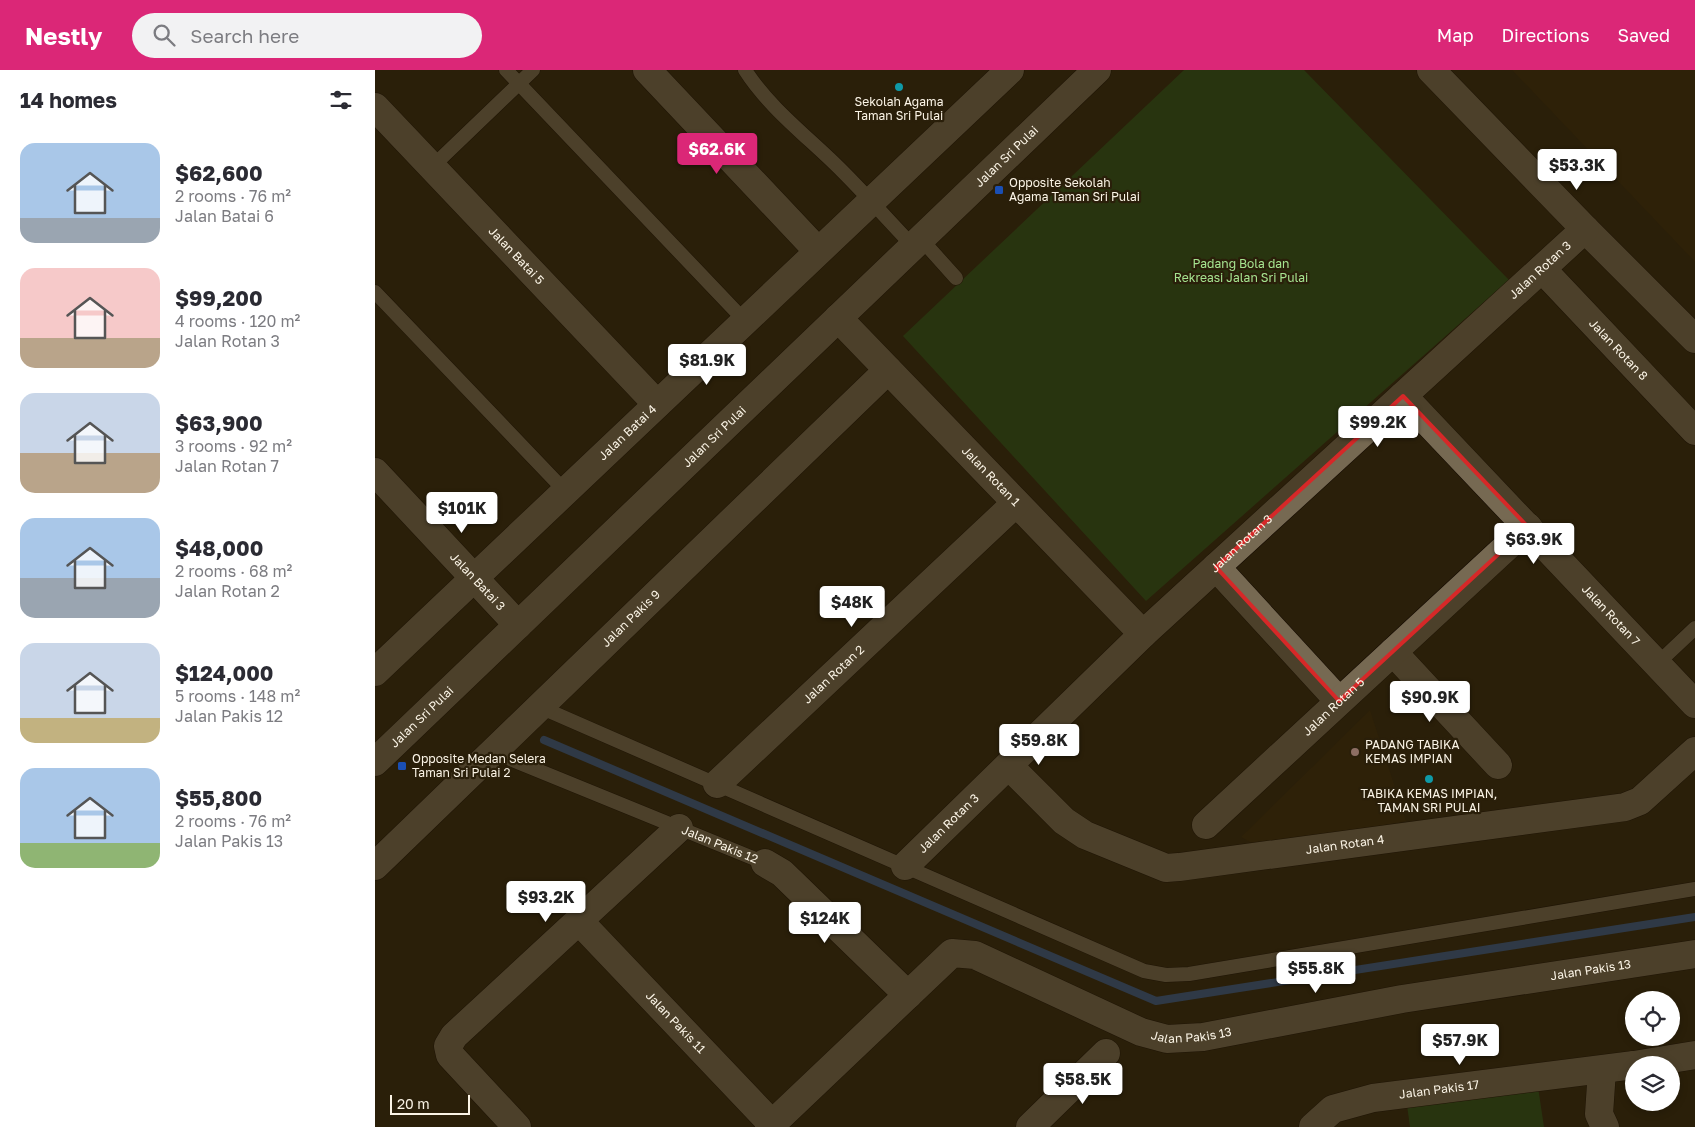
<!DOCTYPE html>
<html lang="en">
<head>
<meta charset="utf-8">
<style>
	:root { --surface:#fff; --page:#f2f2f3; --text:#2b2b33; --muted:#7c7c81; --accent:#db2777 }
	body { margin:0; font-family:"Golos Text",sans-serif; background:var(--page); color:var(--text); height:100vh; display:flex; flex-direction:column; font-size:19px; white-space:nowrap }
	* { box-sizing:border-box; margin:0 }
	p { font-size:16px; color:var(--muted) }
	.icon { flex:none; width:28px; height:28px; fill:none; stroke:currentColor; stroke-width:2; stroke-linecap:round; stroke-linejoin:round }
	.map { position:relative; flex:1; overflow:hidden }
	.drawer { display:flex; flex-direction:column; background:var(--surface); width:375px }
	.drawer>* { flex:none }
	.controls { position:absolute; left:1250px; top:921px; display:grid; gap:10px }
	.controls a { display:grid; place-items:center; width:55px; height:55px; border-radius:50%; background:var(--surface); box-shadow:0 2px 8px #0003; font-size:25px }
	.scale { position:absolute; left:15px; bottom:12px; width:80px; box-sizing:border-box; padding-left:5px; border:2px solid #fbf4e6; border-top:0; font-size:14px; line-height:18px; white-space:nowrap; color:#fbf4e6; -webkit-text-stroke:4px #2a1f0a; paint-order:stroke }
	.price { position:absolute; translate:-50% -42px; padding:0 11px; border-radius:5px; background:#fff; color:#222; font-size:16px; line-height:32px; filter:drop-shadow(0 1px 2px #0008) }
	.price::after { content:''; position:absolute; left:50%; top:30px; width:15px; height:11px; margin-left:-8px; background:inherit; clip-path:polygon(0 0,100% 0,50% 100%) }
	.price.active { background:var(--accent); color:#fff }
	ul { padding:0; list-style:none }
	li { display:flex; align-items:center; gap:15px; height:125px; padding:0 20px }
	li span { display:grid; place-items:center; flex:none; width:140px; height:100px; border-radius:15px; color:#555 }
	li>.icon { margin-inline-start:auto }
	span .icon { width:60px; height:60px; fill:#fffc; stroke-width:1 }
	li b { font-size:21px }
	h2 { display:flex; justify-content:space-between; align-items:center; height:60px; padding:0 20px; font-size:21px }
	header { display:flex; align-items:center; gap:30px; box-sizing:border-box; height:70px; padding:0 25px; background:var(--accent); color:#fff }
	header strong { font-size:24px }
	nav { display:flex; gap:28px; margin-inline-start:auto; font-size:18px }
	.search { width:350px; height:45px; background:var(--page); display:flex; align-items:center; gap:12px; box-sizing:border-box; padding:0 18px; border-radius:28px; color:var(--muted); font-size:19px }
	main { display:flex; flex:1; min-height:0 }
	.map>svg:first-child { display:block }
	.built { fill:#332407 }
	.green { fill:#274e17 }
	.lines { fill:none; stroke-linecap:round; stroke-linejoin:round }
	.stream { stroke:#355990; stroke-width:8 }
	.lane-casing { stroke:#130900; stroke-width:15 }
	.street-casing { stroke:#130900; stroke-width:29 }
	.secondary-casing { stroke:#130900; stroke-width:29 }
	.lane { stroke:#766952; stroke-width:14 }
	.street { stroke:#766952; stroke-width:28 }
	.secondary { stroke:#766952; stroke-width:28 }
	.marked { fill:none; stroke:#d62828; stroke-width:4; stroke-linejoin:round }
	.culture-dot { fill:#0f9aa8; stroke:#2a1f0a; stroke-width:2 }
	.transit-dot { fill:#1a4fb4; stroke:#2a1f0a; stroke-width:2 }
	.education-dot { fill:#8d6e63; stroke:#2a1f0a; stroke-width:2 }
	.labels { text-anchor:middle; stroke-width:4.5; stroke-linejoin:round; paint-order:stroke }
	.poi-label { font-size:12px; fill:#fbf4e6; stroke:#2a1f0a; text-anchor:start }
	.street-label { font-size:12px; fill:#fbf4e6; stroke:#2a1f0a }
	.park-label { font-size:12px; fill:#a6e490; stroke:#2a1f0a }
</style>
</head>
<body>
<header>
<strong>Nestly</strong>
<div class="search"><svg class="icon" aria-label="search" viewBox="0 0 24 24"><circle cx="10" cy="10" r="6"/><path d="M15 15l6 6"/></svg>Search here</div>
<nav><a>Map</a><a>Directions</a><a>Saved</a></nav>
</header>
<main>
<section class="drawer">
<h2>14 homes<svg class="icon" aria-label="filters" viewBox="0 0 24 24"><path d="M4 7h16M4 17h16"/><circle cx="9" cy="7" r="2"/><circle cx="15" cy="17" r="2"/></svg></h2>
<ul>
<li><span style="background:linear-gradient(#a9c7e8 75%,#9aa5b1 0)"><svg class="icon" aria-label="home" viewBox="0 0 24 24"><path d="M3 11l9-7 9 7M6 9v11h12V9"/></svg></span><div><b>$62,600</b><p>2 rooms · 76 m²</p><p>Jalan Batai 6</p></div></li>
<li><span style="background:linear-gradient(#f6c9c9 70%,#b9a48a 0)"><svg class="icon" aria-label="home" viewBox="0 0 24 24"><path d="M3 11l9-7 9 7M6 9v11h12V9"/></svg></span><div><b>$99,200</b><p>4 rooms · 120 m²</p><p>Jalan Rotan 3</p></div></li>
<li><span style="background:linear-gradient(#c9d6e8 60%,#b9a48a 0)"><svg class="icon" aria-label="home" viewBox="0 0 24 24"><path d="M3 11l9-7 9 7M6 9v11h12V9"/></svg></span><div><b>$63,900</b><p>3 rooms · 92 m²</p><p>Jalan Rotan 7</p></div></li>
<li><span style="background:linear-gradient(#a9c7e8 60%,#9aa5b1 0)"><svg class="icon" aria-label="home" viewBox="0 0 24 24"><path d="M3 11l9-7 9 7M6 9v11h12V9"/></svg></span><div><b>$48,000</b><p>2 rooms · 68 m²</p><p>Jalan Rotan 2</p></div></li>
<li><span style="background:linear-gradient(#c9d6e8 75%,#c2b280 0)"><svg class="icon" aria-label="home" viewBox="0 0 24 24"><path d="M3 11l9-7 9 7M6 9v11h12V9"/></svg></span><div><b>$124,000</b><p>5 rooms · 148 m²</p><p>Jalan Pakis 12</p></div></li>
<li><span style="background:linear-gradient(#a9c7e8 75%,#8fb573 0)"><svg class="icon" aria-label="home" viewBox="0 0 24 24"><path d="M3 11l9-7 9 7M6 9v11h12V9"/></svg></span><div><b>$55,800</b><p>2 rooms · 76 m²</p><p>Jalan Pakis 13</p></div></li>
</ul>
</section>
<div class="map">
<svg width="1320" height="1057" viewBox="0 0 1320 1057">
	<rect width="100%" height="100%" fill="#2a1f0a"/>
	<!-- built -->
	<path class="built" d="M1137,0h183v192z
		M995,640l36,111 -90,17 -57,9 -18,-10z"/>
	<!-- green -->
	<path class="green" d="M809,0h120l205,210 -363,321 -243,-265z
		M1163,1017l6,40h-134l-3,-22z"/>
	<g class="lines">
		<!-- stream -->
		<path class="stream" d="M169,670l612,261 539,-84"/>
		<defs>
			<g id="lane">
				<path d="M131,0l239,251"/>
				<path d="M370,0c23,36 59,64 89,93 28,27 53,56 79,83"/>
				<path d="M57,97l101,-97"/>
				<path d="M546,169l35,39"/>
				<path d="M0,222l190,199"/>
				<path d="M1282,594l38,-36"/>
				<path d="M165,637l604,264 22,4 23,-1 506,-85"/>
				<path id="s1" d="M118,682l272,111"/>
			</g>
			<g id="street">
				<path d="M272,0l171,181"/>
				<path d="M1056,0l154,159 110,110"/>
				<path id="s2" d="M0,37l282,297"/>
				<path id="s3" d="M1167,199l153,162"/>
				<path id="s4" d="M463,248l305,316"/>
				<path id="s5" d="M1028,326l292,308"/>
				<path id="s6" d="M0,402l143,153"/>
				<path d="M841,497l123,134"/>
				<path d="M1018,582l105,113"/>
				<path id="s7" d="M0,602l635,-602"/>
				<path id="s8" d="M634,696l55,55 21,14 81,33 13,-1 446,-60 15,-6 55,-50"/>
				<path id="s9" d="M342,714l299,-281"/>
				<path id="s10" d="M831,755l322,-298"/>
				<path d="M390,793l17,10 126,122"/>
				<path id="s11" d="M0,796l513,-496"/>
				<path id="s12" d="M530,796l238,-232 442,-405"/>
				<path id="s13" d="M204,851l193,203"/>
				<path d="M1259,995l61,-10"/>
				<path d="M1227,1000l-3,44 6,13"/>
				<path d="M142,1057l-67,-72 -2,-9 6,-10 225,-208"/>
				<path id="s14" d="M394,1057l183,-174 23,2 166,77 26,7 36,-2 199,-38 293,-45"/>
				<path d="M655,1057l76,-74"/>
				<path id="s15" d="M938,1057l20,-18 40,-11 261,-33"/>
			</g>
			<g id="secondary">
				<path id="s16" d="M0,692l722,-692"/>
			</g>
		</defs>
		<!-- lane casing -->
		<use href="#lane" class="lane-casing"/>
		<!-- street casing -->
		<use href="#street" class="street-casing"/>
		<!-- secondary casing -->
		<use href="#secondary" class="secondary-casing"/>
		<!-- lane -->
		<use href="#lane" class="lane"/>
		<!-- street -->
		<use href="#street" class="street"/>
		<!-- secondary -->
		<use href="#secondary" class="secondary"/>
	</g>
	<!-- marked area -->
	<path d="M0 0H1320V1057H0ZM1028,326l125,131 -189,174 -123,-134z" fill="#2a1f0a" fill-opacity=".55" fill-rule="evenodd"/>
	<path class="marked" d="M1028,326l125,131 -189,174 -123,-134z"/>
	<!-- markers -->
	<g class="culture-dot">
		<circle cx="524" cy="17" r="5"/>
		<circle cx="1054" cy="709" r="5"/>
	</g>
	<g class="transit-dot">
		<rect x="619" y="115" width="10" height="10" rx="2.5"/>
		<rect x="22" y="691" width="10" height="10" rx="2.5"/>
	</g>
	<circle class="education-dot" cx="980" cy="682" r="5"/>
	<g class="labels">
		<!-- poi labels -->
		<g class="poi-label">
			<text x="524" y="36" text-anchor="middle">Sekolah Agama<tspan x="524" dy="14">Taman Sri Pulai</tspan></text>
			<text x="634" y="117">Opposite Sekolah<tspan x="634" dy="14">Agama Taman Sri Pulai</tspan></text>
			<text x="990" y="679">PADANG TABIKA<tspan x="990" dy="14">KEMAS IMPIAN</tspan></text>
			<text x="37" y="693">Opposite Medan Selera<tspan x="37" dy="14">Taman Sri Pulai 2</tspan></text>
			<text x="1054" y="728" text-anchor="middle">TABIKA KEMAS IMPIAN,<tspan x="1054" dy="14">TAMAN SRI PULAI</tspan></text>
		</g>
		<!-- street labels -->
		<g class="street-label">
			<text dy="4" stroke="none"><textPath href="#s16" startOffset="875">Jalan Sri Pulai</textPath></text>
			<text dy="4" stroke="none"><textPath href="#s2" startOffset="205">Jalan Batai 5</textPath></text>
			<text dy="4" stroke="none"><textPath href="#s12" startOffset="871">Jalan Rotan 3</textPath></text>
			<text dy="4" stroke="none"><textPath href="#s3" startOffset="111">Jalan Rotan 8</textPath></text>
			<text dy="4" stroke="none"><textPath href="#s7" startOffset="348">Jalan Batai 4</textPath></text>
			<text dy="4" stroke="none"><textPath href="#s16" startOffset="470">Jalan Sri Pulai</textPath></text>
			<text dy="4" stroke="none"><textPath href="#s4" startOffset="220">Jalan Rotan 1</textPath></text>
			<text dy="4" stroke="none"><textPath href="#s12" startOffset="466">Jalan Rotan 3</textPath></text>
			<text dy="4" stroke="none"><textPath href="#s6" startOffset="150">Jalan Batai 3</textPath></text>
			<text dy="4" stroke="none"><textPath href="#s5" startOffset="302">Jalan Rotan 7</textPath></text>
			<text dy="4" stroke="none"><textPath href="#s11" startOffset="356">Jalan Pakis 9</textPath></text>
			<text dy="4" stroke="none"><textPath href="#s9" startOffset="160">Jalan Rotan 2</textPath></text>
			<text dy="4" stroke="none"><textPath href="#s10" startOffset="174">Jalan Rotan 5</textPath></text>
			<text dy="4" stroke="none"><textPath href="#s16" startOffset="65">Jalan Sri Pulai</textPath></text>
			<text dy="4" stroke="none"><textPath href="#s12" startOffset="61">Jalan Rotan 3</textPath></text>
			<text dy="4" stroke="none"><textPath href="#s1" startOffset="245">Jalan Pakis 12</textPath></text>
			<text dy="4" stroke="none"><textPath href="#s8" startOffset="371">Jalan Rotan 4</textPath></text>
			<text dy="4" stroke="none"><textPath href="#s14" startOffset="915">Jalan Pakis 13</textPath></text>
			<text dy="4" stroke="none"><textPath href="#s13" startOffset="140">Jalan Pakis 11</textPath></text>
			<text dy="4" stroke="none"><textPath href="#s14" startOffset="510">Jalan Pakis 13</textPath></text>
			<text dy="4" stroke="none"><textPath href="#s15" startOffset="135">Jalan Pakis 17</textPath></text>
		</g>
		<!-- park labels -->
		<g class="park-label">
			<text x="866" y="198">Padang Bola dan<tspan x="866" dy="14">Rekreasi Jalan Sri Pulai</tspan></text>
		</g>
	</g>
</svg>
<div class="controls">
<a><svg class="icon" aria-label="locate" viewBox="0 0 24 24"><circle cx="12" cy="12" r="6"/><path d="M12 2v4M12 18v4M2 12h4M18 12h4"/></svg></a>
<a><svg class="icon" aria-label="layers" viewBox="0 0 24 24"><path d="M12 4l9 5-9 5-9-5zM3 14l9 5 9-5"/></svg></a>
</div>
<div class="scale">20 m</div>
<b class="price active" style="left:342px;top:105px">$62.6K</b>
<b class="price" style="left:1202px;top:121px">$53.3K</b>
<b class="price" style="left:332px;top:316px">$81.9K</b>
<b class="price" style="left:1003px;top:378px">$99.2K</b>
<b class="price" style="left:87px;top:464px">$101K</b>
<b class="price" style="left:1159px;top:495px">$63.9K</b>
<b class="price" style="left:477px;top:558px">$48K</b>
<b class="price" style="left:1055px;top:653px">$90.9K</b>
<b class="price" style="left:664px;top:696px">$59.8K</b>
<b class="price" style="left:171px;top:853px">$93.2K</b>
<b class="price" style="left:450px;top:874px">$124K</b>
<b class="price" style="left:941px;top:924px">$55.8K</b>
<b class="price" style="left:1085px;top:996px">$57.9K</b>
<b class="price" style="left:708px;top:1035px">$58.5K</b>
</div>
</main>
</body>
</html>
